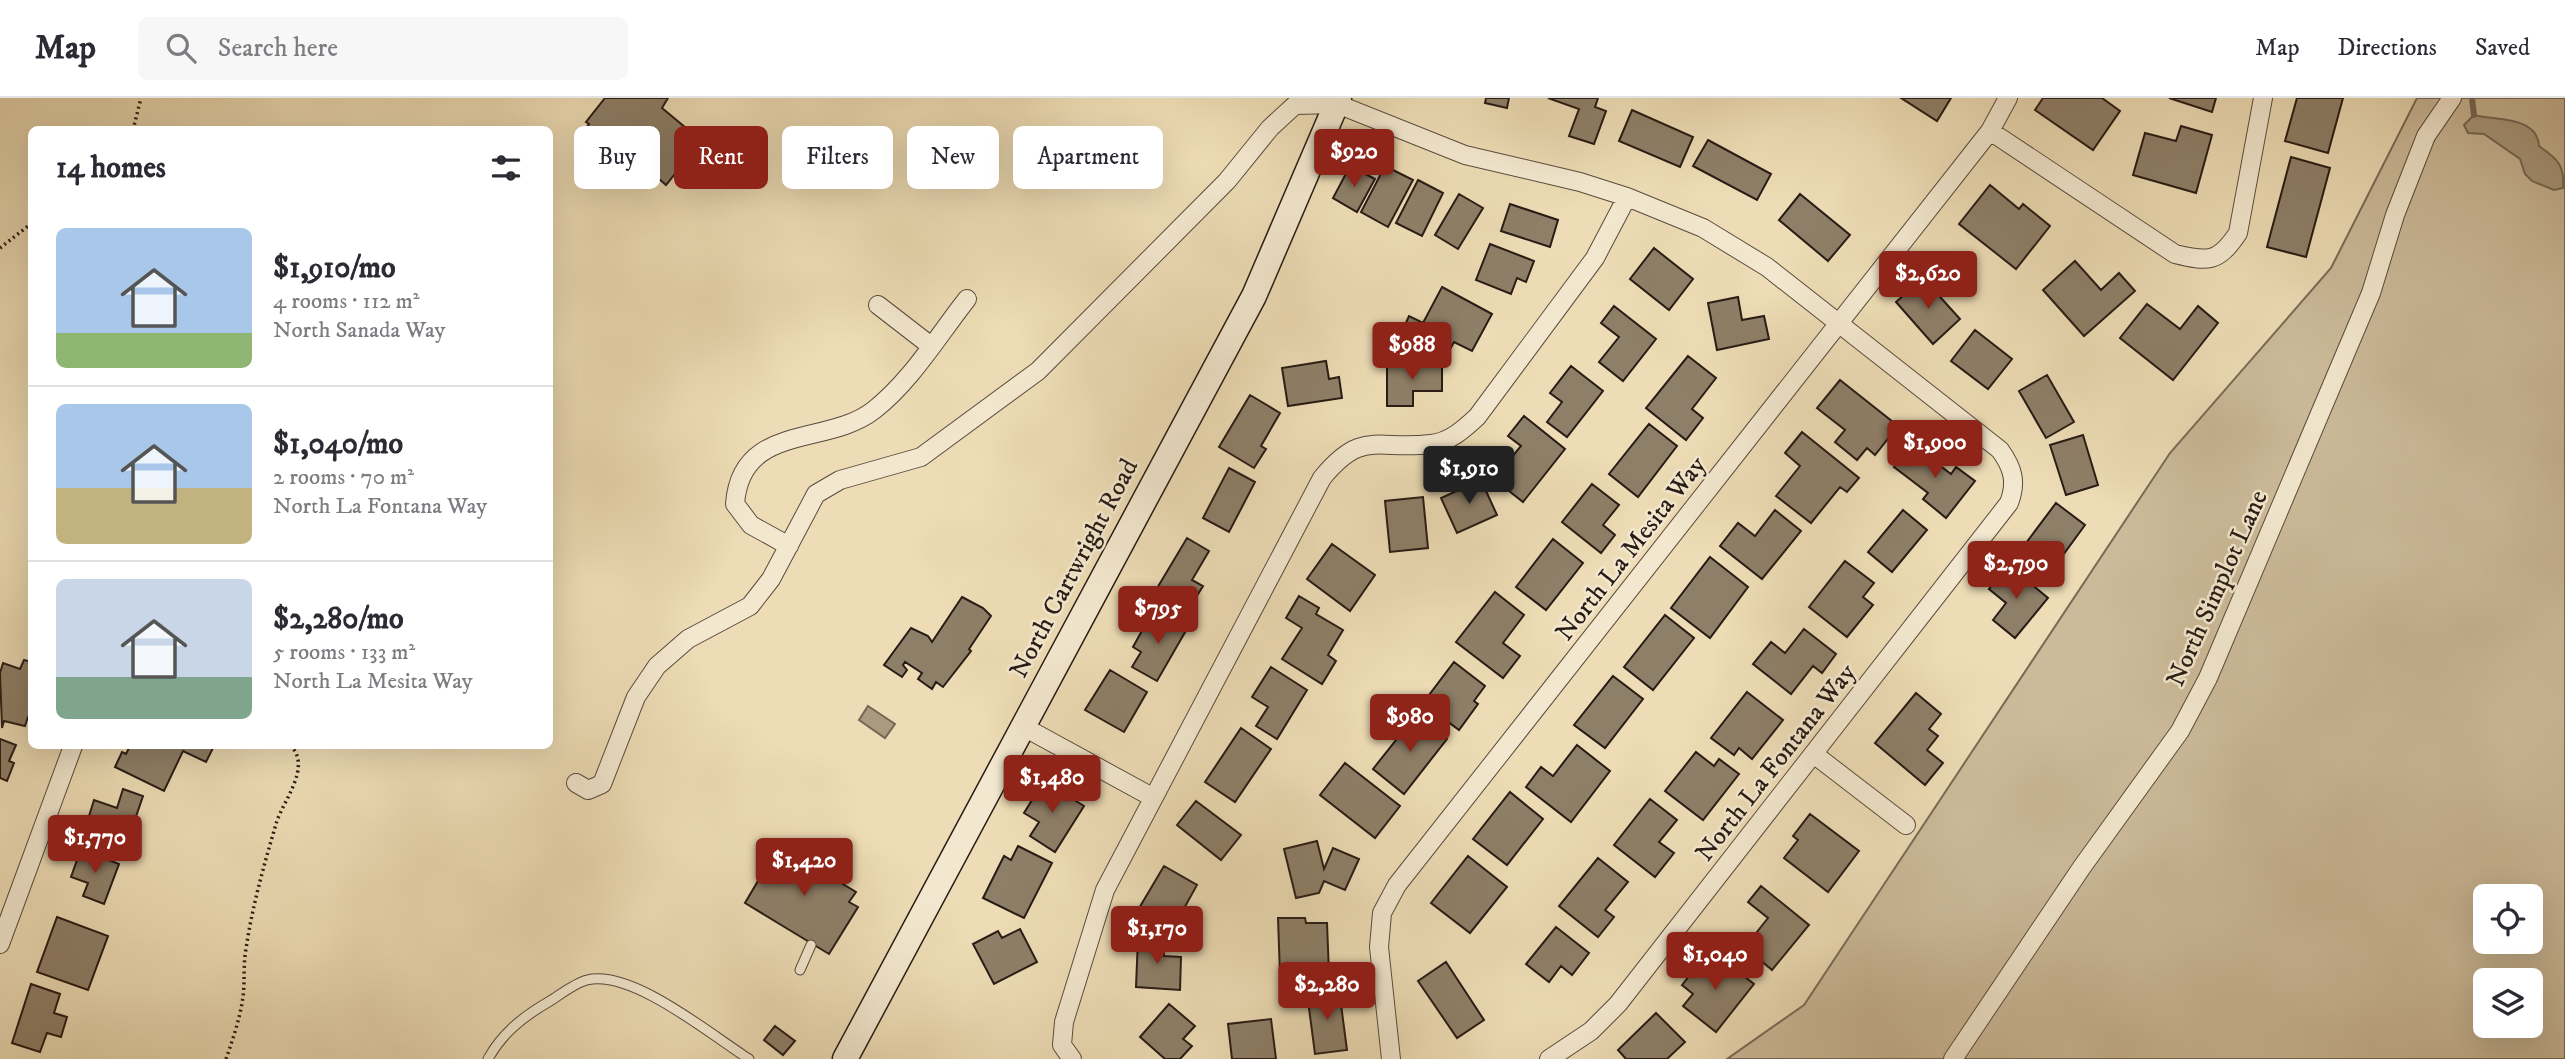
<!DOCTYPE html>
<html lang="en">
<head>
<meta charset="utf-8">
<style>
	:root { --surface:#fff; --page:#f7f7f7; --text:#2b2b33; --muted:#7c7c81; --line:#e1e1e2; --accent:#8f2418 }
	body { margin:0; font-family:"IM FELL DW Pica",serif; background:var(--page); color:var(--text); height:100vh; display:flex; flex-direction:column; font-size:26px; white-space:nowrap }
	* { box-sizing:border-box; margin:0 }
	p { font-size:23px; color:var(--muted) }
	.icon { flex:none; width:38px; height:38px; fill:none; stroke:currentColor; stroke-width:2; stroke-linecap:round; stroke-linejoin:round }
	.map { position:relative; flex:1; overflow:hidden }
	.panel { position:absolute; left:28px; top:28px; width:525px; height:623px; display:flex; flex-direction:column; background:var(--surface); border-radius:10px; box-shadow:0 7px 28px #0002 }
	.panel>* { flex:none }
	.banner { position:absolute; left:574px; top:28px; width:665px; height:63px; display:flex; gap:14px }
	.fabs { position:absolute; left:2473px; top:786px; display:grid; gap:14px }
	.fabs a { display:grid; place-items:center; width:70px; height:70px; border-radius:10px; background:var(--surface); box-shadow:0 7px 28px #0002; font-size:35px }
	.price { position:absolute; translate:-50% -60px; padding:0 16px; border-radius:7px; background:var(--accent); color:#fff; font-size:23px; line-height:46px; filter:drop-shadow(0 2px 4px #0008) }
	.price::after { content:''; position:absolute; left:50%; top:42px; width:21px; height:16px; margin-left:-10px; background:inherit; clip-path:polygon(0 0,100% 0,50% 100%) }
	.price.selected { background:#222; color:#fff }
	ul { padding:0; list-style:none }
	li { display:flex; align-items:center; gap:21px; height:175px; padding:0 28px }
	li+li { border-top:2px solid var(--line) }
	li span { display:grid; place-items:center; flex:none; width:196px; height:140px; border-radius:10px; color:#555 }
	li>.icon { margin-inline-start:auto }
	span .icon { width:84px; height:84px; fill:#fffc; stroke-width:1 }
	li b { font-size:30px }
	h2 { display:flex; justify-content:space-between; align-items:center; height:84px; padding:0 28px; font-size:30px }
	.pill { padding:0 24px; border-radius:10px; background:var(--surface); box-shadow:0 7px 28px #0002; font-size:24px; line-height:63px }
	.pill.selected { background:var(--accent); color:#fff }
	header { display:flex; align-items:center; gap:42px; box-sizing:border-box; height:98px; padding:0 35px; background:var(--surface); border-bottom:2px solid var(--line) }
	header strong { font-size:33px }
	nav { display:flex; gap:38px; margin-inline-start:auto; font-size:24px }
	.search { width:490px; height:63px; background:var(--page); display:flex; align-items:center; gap:18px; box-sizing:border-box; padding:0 24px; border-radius:10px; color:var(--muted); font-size:26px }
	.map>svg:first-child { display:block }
	.green { fill:#ccbb9a; stroke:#7a6b58; stroke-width:2; fill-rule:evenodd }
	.water { fill:#aa9a7f; stroke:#766755; stroke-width:2 }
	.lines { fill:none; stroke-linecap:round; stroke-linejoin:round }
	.stream { stroke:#766755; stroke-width:6 }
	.building { fill:#8e7f68; stroke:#281b15; stroke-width:2 }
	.lane-casing { stroke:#594b3d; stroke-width:11 }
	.street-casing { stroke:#594b3d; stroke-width:20 }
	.secondary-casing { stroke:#281b15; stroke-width:27 }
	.path { stroke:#281b15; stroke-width:3.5; stroke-dasharray:2 3.5; stroke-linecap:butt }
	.lane { stroke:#f3e8cf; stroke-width:9 }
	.street { stroke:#f3e8cf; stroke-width:18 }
	.secondary { stroke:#f3e8cf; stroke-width:24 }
	.labels { text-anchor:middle; stroke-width:5; stroke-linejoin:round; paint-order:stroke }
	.street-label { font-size:26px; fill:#281b15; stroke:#f3e8cf }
</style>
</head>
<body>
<header>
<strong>Map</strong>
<div class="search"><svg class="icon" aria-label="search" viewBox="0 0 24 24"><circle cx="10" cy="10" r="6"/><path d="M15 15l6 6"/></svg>Search here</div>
<nav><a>Map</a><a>Directions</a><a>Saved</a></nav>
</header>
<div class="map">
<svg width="2565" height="961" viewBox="0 0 2565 961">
	<rect width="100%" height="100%" fill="#eddcb5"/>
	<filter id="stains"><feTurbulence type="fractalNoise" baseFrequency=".00286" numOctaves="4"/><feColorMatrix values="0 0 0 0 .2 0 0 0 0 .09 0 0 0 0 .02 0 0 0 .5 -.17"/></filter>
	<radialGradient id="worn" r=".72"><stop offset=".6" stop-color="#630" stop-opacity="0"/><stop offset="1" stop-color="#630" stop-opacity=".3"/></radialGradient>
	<!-- green -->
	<path class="green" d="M2417,0h148v961h-838l77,-54 366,-552 161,-185zM2485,798h45v46h-45zM2485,882h45v46h-45z"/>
	<!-- water -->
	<path class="water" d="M2474,17c20,6 63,0 65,31 17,12 26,18 24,42l-9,2 -22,-9 -7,-7 -5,-15 -36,-25 -16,-1 -4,-8z
		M868,608l27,18 -10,14 -26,-18z"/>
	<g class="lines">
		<!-- stream -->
		<path class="stream" d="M2472,0l2,17"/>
	</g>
	<!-- building -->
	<path class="building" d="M605,0h63l-6,10 36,30 -3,4 3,3 -32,40 -43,-38 -6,6 -31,-25 3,-4 -3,-2z
		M1486,0h23l-2,10 -22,-5z
		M1548,0h50l-3,9 11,4 -12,33 -25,-8 10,-27z
		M1901,0h50l-14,23z
		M2043,0h59l18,13 -27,39 -58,-40z
		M2169,0h47l-4,14z
		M2297,0h46l-15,55 -43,-12z
		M1632,12l61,27 -13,30 -61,-26z
		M2181,28l31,9 -16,58 -63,-18 12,-42 31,8z
		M1708,42l63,34 -14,26 -64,-34z
		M2291,59l39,11 -24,89 -39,-10z
		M1350,68l25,13 -18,33 -24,-14z
		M1385,68l28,14 -25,47 -27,-15z
		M1418,82l25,13 -21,43 -26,-13z
		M1990,87l29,24 4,-5 27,22 -34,43 -57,-45z
		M1459,96l24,14 -25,41 -23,-14z
		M1800,96l50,41 -22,26 -49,-41z
		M1510,106l48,16 -8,27 -49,-16z
		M1490,146l44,17 -8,21 -9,-4 -6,16 -35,-14z
		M1654,150l39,31 -24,31 -39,-31z
		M2075,163l26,29 18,-17 16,18 -51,45 -41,-46z
		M1923,180l37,41 -27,25 -37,-42z
		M1442,189l50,27 -20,37 -18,-9 -7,13 -45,-24 7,-15 14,7z
		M1738,199l4,23 22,-4 5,23 -52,11 -9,-47z
		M2147,206l33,25 18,-23 20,17 -45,57 -53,-42z
		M1614,208l42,33 -33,42 -24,-19 20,-25 -18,-14z
		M1975,232l37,29 -24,30 -37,-28z
		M1688,258l28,22 -24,31 11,9 -17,22 -40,-32z
		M1326,263l3,18 10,-2 3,21 -54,8 -6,-38z
		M1442,266v27h-29v15h-26v-41z
		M1571,268l32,25 -36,46 -20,-15 15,-20 -12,-9z
		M2047,277l27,47 -28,16 -27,-47z
		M1840,282l58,46 -23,29 -8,-7 -10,12 -22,-18 10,-12 -28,-22z
		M1250,297l30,18 -19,33 5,3 -12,19 -35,-21z
		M1524,318l41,33 -42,53 -29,-23 27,-33 -13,-10z
		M1649,326l28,22 -39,51 -29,-23z
		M1802,334l57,46 -12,14 -7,-5 -29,36 -35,-27 24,-30 -15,-13z
		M2083,337l15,50 -32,10 -16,-50z
		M1912,346l39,30 5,-7 19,14 -29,37 -23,-19 5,-6 -34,-26z
		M1229,370l26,14 -26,50 -26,-14z
		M1481,382l16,35 -40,18 -16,-35z
		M1592,386l27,21 -16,20 12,10 -14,18 -39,-31z
		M1423,399l5,51 -38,4 -5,-51z
		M2056,405l29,22 -33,45 -29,-23z
		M1775,412l26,21 -39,48 -42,-33 18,-23 17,13z
		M1903,412l24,20 -35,42 -24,-20z
		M1187,440l22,13 -17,29 11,6 -15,24 -32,-20z
		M1553,441l30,24 -37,47 -30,-23z
		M1332,446l43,31 -25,36 -43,-32z
		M1710,459l38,30 -38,51 -39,-30z
		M1845,463l29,22 -11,14 10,8 -26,32 -38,-30z
		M2008,467l40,33 -33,40 -22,-18 13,-17 -17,-14z
		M1495,494l29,23 -21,28 17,13 -17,22 -47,-36z
		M1299,498l20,12 -3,6 27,16 -15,25 8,6 -14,23 -40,-25 20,-31 -16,-10z
		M962,499l21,11 8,8 -22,33 2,2 -28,36 -7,-5 -4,7 -14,-10 4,-6 -17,-11 -2,3 4,5 -5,7 -18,-12 27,-37 17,8 4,6z
		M1164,515l24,14 -31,54 -25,-14 9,-15 -8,-5 11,-20 9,5z
		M1665,517l29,23 -41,52 -29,-23z
		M1804,531l32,25 -14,19 -9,-7 -22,28 -38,-30 18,-22 14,11z
		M24,562l8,2v56l-4,-1 -3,9 -21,-5 -2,7 -2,-55 3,-10 17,6z
		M1454,564l31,24 -11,15 4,3 -19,26 -36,-27z
		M1271,569l36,23 -30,49 -21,-13 12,-19 -16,-10z
		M1110,572l37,22 -23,40 -39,-22z
		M1613,578l30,23 -38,49 -31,-23z
		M1747,594l36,28 -31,39 -13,-11 -5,7 -23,-17z
		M1916,595l25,21 -12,15 9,7 -11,14 16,13 -18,22 -50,-42z
		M1416,617l31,24 -43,55 -31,-25z
		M1241,630l30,21 -36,53 -30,-20z
		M0,641l16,6 -7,16 5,2 -7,18 -7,-3z
		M1577,647l33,26 -39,51 -45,-35 15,-20 12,9z
		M130,648h84l-8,16 -23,-11 -19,40 -49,-24 7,-15 4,2z
		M1696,654l18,14 5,-7 20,15 -36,46 -38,-29z
		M1345,665l55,43 -25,32 -55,-43z
		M1044,683l40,25 -29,46 -25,-16 9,-14 -15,-9z
		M123,691l20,7 -14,41 9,3 -6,18 -38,-13 4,-12 -13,-4 9,-29 23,8z
		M1510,694l33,27 -36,46 -34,-26z
		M1650,701l27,21 -18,22 15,11 -19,24 -41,-32z
		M1196,703l45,34 -20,25 -44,-35z
		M1810,716l49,37 -31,41 -44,-34 14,-18 -5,-4z
		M791,743l34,21 -5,8 36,22 -7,10 9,5 -29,47 -84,-51 30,-51 7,4z
		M1317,743l7,28 9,-21 26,11 -14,31 -21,-9 -5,12 -23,5 -12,-49z
		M1018,748l34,17 -28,55 -41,-20 21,-42 7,4z
		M81,751l38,15 -15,40 -21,-8 5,-13 -17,-6z
		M1468,758l39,31 -37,46 -39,-30z
		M1598,760l30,24 -23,28 9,7 -16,20 -39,-31z
		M1164,768l33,19 -25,45 -34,-20z
		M1761,788l48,39 -37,45 -27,-23 23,-29 -20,-16z
		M57,819l51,19 -20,54 -51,-18z
		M1278,820h27l1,5h21l2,51 -49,1z
		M1556,829l33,26 -17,22 -11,-9 -12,16 -23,-18z
		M1020,831l17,33 -43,22 -21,-40 25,-13 4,7z
		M1138,840l26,2v16l17,1 -1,33 -44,-3z
		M1721,860l33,26 -38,48 -33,-26 10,-12 -11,-9 19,-24 11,8z
		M1446,864l38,58 -27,18 -39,-57z
		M31,886l29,10 -6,19 13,4 -6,20 -14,-4 -7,19 -28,-9z
		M1339,891l8,61 -32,4 -8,-61z
		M1169,906l26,22 -12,13 9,7 -12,13h-15l-25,-22z
		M1656,915l29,29 -18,17h-41l-8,-9z
		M1271,921l5,40h-44l-4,-35z
		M775,928l20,15 -12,14 -19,-15z"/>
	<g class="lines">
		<defs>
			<path id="lane" d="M800,872l11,-25
				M488,961c14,-26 36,-43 62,-58 11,-7 25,-18 37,-21 45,-11 124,55 162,79"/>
			<path id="street" d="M1990,33l185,123c33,8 43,9 63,-21l25,-135
				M878,207l53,41
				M789,448l-38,-21 -16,-21c6,-82 92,-57 139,-94 37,-29 64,-74 93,-111
				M1022,628l130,71
				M1815,657l91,70
				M576,685l12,7 14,-6 34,-87 21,-31 31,-27 62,-33 21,-27 45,-85 24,-14 81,-23 117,-86 189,-190 43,-53 25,-23 42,-1 128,51 115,27 47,15 76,31 64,39 233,183c13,18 17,32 9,53l-391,501 -27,27 -42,28
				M0,846l73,-198
				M1072,961l-10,-14 2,-23 41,-132 217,-412c41,-50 56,-27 109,-34 19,-2 33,-15 46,-27l118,-159 32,-61
				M1391,961l-12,-112 3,-34 15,-28 593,-754 18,-33
				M1953,961l129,-192 98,-136 28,-53 163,-385 24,-78 31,-79 26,-38"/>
			<path id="secondary" d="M845,961l409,-763 85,-198"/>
		</defs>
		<!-- lane casing -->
		<use href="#lane" class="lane-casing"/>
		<!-- street casing -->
		<use href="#street" class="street-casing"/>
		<!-- secondary casing -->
		<use href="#secondary" class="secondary-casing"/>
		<!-- path -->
		<path class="path" d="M133,32l8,-32
			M0,150l32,-25
			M226,961c7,-20 14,-41 17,-62 2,-16 0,-32 3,-48 6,-42 18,-84 30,-125 6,-22 36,-56 15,-78"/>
		<!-- lane -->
		<use href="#lane" class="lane"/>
		<!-- street -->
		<use href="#street" class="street"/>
		<!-- secondary -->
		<use href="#secondary" class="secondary"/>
	</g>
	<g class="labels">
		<!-- street labels -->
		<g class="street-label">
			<text transform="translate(1630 450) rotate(-52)" y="9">North La Mesita Way</text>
			<text transform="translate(1073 470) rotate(-62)" y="9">North Cartwright Road</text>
			<text transform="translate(2216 490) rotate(-66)" y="9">North Simplot Lane</text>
			<text transform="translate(1775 664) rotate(-52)" y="9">North La Fontana Way</text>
		</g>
	</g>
	<rect width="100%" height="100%" filter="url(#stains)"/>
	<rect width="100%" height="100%" fill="url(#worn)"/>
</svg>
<div class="fabs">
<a><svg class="icon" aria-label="locate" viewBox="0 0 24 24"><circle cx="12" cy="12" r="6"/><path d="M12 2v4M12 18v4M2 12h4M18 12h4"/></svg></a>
<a><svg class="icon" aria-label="layers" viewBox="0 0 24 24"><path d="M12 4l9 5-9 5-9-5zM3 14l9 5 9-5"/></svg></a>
</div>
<b class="price" style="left:1354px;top:91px">$920</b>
<b class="price" style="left:1928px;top:213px">$2,620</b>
<b class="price" style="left:1412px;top:284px">$988</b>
<b class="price" style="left:1935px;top:382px">$1,900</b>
<b class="price selected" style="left:1469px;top:408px">$1,910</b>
<b class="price" style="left:2016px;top:503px">$2,790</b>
<b class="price" style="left:1158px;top:548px">$795</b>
<b class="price" style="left:1410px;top:656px">$980</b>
<b class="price" style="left:1052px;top:717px">$1,480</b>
<b class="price" style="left:95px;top:777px">$1,770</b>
<b class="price" style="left:804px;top:800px">$1,420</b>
<b class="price" style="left:1157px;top:868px">$1,170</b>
<b class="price" style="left:1715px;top:894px">$1,040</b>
<b class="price" style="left:1327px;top:924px">$2,280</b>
<div class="banner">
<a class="pill">Buy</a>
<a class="pill selected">Rent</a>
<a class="pill">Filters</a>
<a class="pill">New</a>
<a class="pill">Apartment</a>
</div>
<section class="panel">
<h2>14 homes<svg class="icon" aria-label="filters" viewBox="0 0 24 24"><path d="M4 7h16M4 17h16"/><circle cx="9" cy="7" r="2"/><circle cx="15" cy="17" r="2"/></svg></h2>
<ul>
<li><span style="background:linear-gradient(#a9c7e8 75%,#8fb573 0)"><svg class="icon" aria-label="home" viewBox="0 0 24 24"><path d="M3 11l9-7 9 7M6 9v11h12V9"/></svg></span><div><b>$1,910/mo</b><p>4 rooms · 112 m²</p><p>North Sanada Way</p></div></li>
<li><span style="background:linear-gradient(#a9c7e8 60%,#c2b280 0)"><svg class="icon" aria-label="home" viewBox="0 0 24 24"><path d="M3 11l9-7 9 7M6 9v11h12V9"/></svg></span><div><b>$1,040/mo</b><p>2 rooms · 70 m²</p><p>North La Fontana Way</p></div></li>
<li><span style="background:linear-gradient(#c9d6e8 70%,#7fa58c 0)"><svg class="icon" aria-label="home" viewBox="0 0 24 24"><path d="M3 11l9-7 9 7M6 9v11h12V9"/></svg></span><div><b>$2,280/mo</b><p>5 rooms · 133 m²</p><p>North La Mesita Way</p></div></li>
</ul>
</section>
</div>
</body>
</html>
